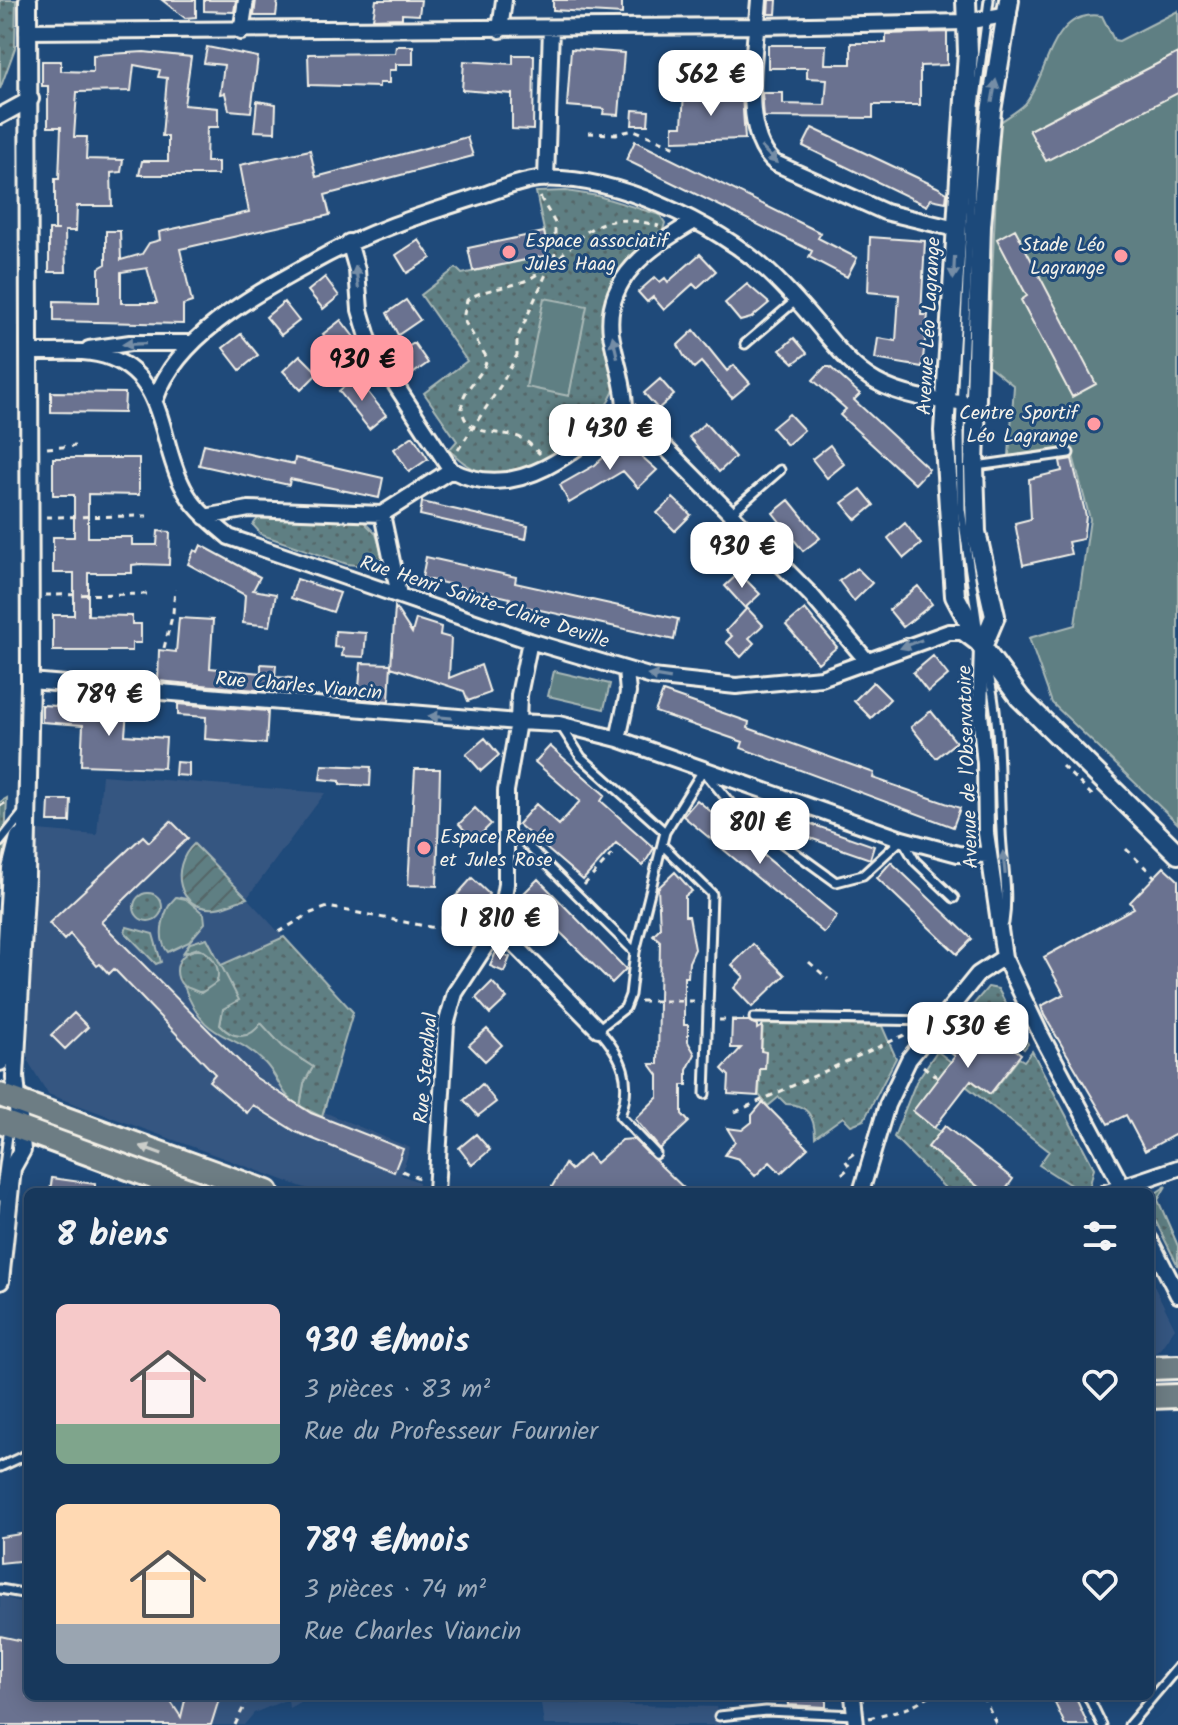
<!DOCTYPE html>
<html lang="fr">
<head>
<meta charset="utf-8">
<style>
	:root { --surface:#17385c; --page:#203f62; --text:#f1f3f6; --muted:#9eacbb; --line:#365272; --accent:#ff9aa2 }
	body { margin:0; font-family:Kalam,sans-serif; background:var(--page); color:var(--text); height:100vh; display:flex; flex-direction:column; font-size:30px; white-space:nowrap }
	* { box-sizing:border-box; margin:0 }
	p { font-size:26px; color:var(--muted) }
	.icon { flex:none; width:44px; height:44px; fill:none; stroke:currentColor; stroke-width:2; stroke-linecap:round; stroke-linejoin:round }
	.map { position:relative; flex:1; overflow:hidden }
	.sheet { position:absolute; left:24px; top:1188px; width:1130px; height:512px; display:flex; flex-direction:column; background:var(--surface); border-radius:12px; box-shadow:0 4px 20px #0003,0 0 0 2px var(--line) }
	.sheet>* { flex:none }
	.price { position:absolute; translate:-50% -68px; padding:0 18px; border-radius:16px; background:#fff; color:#222; font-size:26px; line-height:52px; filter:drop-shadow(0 2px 4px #0008) }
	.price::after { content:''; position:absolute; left:50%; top:48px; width:24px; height:18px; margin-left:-12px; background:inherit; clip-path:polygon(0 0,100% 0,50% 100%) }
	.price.current { background:var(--accent); color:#111 }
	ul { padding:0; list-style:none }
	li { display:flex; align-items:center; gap:24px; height:200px; padding:0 32px }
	li span { display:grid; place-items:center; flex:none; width:224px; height:160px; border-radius:12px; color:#555 }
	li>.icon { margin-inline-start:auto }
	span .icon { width:96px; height:96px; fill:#fffc; stroke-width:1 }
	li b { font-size:34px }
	h2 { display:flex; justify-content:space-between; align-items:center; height:96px; padding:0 32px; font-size:34px }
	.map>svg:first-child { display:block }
	.built { fill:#365681 }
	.grass { fill:url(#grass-dots); stroke:#a9b8b6; stroke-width:2 }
	.garden { fill:url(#garden-furrows); stroke:#a9b8b6; stroke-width:2 }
	.pitch { fill:#5e7f83; stroke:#a9b8b6; stroke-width:2 }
	.building { fill:#6b7290; stroke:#f4f1e8; stroke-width:2; fill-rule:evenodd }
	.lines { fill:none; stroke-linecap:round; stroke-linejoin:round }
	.service-casing { stroke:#f4f1e8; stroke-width:13 }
	.minor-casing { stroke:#f4f1e8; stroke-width:20 }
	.tertiary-casing { stroke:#f4f1e8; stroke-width:22 }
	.secondary-casing { stroke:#f4f1e8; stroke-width:24 }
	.primary-casing { stroke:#f4f1e8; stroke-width:28 }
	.path { stroke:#f4f1e8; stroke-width:3; stroke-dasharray:6 6; stroke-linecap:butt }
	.service { stroke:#1f4a7a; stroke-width:7 }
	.minor { stroke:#1f4a7a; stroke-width:14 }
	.tertiary { stroke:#1f4a7a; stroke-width:16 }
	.secondary { stroke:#1f4a7a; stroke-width:18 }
	.primary { stroke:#6d7d84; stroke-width:22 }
	.oneway { fill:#748da6 }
	.oneway2 { fill:#ccceca }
	.poi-dot { fill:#ff9aa2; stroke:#1f4a7a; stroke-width:3 }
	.labels { text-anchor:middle; stroke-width:6; stroke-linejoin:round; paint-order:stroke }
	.poi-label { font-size:20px; fill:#f4f1e8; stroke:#1f4a7a; text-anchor:start }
	.street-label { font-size:20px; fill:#f4f1e8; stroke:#1f4a7a }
</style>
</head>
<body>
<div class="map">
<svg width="1178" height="1725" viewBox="0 0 1178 1725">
	<defs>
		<pattern id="grass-dots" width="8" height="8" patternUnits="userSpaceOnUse" patternTransform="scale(2)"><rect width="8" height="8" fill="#5e7f83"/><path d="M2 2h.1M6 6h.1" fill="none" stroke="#556668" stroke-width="1.8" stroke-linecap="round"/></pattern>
		<pattern id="garden-furrows" width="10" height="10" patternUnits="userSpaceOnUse" patternTransform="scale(2)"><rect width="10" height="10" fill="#5e7f83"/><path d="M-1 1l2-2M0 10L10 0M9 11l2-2" fill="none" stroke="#556668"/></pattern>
	</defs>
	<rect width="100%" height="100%" fill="#1f4a7a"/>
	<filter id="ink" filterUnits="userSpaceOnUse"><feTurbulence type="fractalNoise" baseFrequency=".0125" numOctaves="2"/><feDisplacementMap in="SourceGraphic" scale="16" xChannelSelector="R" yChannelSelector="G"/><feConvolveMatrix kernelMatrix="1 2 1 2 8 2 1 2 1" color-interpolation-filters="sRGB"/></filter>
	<g filter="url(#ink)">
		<!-- built -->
		<path class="built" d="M102,775l223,18 -78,105 106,114 -29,100 86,36 -9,27 18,7 -1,10h-102l-268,-98 -20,-33 9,-231 60,5z
			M1150,1278l25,50 -17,24 -8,1z
			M0,1596l28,8v92l281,1 -20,11 -1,-9 -34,14 -10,12h-244z
			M541,1703l175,4 5,18h-177z"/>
		<!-- grass -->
		<path class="grass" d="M0,0h16l-1,48 -15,41z
			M566,191l32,5 62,19 5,8 -3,11 -27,23 -6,-2 -18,35 5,94c-12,45 -89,100 -136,87 -12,-3 -22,-13 -31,-21l8,-9 -33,-48 43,-32 -46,-66 35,-27 6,6 87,-19 -13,-63z
			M261,514l100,5 15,15 7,23 -9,10 -27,-3 -85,-29 -9,-10z
			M7,798l-7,152v-148z
			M134 907a14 14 0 1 1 28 0a14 14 0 1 1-28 0Z
			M127,927l26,7 8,28 -5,2 -31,-32z
			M284,937l69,75 -31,105 -22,-11 4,-23 9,-16 -29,-19 -23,-24c-12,15 -28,17 -41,1l3,-16 15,-9 -19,-34z
			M177 971a21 21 0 1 1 42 0a21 21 0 1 1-42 0Z
			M988,987l10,2 30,55 -4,5 -53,-42z
			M763,1024l119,2 14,32 -32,62 -13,5 -8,-8 -28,20c0,-20 -8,-33 -29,-33l-7,-7 -11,9 -9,-11z
			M937,1051l14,11 -38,49 27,21 -11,16 56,44h-36l-55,-55 22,-55z
			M1032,1051l62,117 -4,17 -10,6 -41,-26 10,-14 -83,-65 5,-6 20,14 28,-36 5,3z
			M1166,1186l-8,14 20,46v20l-28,-56v-13z"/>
		<!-- garden -->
		<path class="garden" d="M194,844l53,54c-10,3 -21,9 -31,10 -39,4 -47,-41 -22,-64z"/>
		<!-- pitch -->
		<path class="pitch" d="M1178,11v813l-126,-121 -23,-65 46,-13 15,-106 -19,-71 -62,8 5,-70 -26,-21 11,-242c8,-6 19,-12 26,-19 24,-29 25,-96 77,-88l12,24 5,1z
			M544,298l43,8 -18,90 -43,-9z
			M554,671l56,13 -6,25 -56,-13z
			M176,897l10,2 18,15 1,9 -16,19 -21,10c-12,-13 -5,-43 8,-55z
			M207,938l32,62 -16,9 -3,16c13,15 30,15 41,-2l23,25 29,19 -9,16 -4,23c-21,-12 -19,-26 -35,-43 -33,-34 -60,-18 -81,-77l17,7 16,-11c4,-16 -5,-28 -19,-34l-15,5 7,-10z"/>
		<!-- building -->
		<path class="building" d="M162,0h34v17l-11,1z
			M204,0h32l-2,12 -30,-1z
			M256,0h22l-2,16h-22z
			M376,0h45l-2,15 -17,-1v4l-29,1z
			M553,0h69v14l-69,-4z
			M769,0h8l-1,14h-8z
			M947,32v33l-27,1v39h-47v13l-109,-1 -2,-24h21v11l42,1 2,-26 -20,-1v-10h-39v-23h58l-1,19h26v-21h35v-9z
			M396,46h17v18h-17v6h-7v13h-10v4l-70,-2 -1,-31 87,-1z
			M207,47l51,10 -7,55 -22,-2 -4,-17 -5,1 4,-29 -20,-2z
			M571,49l53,4 -5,62 -16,-1 1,-5 -37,-3z
			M144,52l47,5 -7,48 34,3v19h-11l-1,35h12v13h-79l3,-14h26v-25h-6l5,-58 -9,-1 2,-7 -26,-5 -3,26 -54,1 -3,45h13l-1,22 37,1 -2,12 -10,1 1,33h-35l-1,25h-11l1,41h-17v-42h10h-4v-51h4l2,-52h-13v-41h-6v-25h19v10l32,1v-17z
			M1178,53v40l-132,68 -17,-31z
			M513,55h21l-1,75 -21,-1v-35l-50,-4 2,-29 49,3z
			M684,92l58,4 3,43 -72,2v-15h9z
			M257,101l19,3 -1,28 -21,-1z
			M633,110l16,1 -1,14h-16z
			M812,128l125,59 10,6 -1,9 -15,-3 -4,7 -124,-60z
			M467,137l6,19 -148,39 5,20 -150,34 12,53 -9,3v19l-129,-3v-20l45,1v-34l7,-4v-33h14l1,29 21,-6 7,-11 11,-3 -1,-8 90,-20 -9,-47 70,-15 6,27zM147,268l10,35h-36v-31z
			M635,141l186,92 -3,5 39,20 -10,19 -38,-20 3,-6 -186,-91z
			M1015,229l81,155 -24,13 -51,-97 6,-4 -30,-57z
			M544,232l5,23 -76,16 -5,-23z
			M870,237l55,4 -4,74h7l-6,52 -47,-8 3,-21 18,3 3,-46 -31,-3z
			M419,240l12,18 -24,15 -11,-18z
			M700,254l16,17 -19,17 -4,-4 -29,26 -11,-13 -6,5 -9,-10 17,-15 5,5 5,-4 3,4z
			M325,277l14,19 -16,13 -15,-18z
			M747,284l22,19 -18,15 -11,3 -15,-18z
			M406,300l14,20 -22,15 -11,-22z
			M284,302l15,19 -18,14 -15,-18z
			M341,320l16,21 -18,13 -16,-20z
			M694,330l33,41 7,-6 16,18 -18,15 -31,-36 -7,6 -10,-12 -6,-11z
			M241,334l17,21 -18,15 -17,-22z
			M794,338l13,15 -13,10 -14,-13z
			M414,343l14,20 -20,14 -14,-21z
			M300,355l18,18 -17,17 -18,-19z
			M825,367h5l30,27 -6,6 75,69 -14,15 -75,-69 6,-6 -33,-29z
			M356,377l30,38 -17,14 -30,-38z
			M660,379l14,16 -16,14 -14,-16z
			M51,392l74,1 -1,20 -73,-1z
			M789,414l15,16 -17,15 -15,-17z
			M705,423l30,34 -16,15 -30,-35z
			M413,436l15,23 -19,13 -15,-23z
			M623,440l34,30 -19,18 -15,-17 -54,32 -9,-18 35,-20z
			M204,444l90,20 1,-6 88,20 -4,20 -89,-19 -1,6 -90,-20z
			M830,445l14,19 -17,14 -15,-19z
			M53,458h86v37l-51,-1v43h44v8h25l1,-14 12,1 -1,33 -29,-1 -8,1v8h-44v42l44,1v8h9v19h-9v8h-79v-36h21v-42h-21v-36h21v-42h-21z
			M1072,459l14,57 -3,23 -15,3 3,12 -48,11 -8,-42 16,-4 -2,-40 33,-8 -2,-10z
			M861,489l13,16 -18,15 -14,-17z
			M673,498l18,17 -16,16 -18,-18z
			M789,500l31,38 -17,13 -30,-38z
			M422,502l106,24 -2,13 -106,-24z
			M905,523l16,21 -17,14 -16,-20z
			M710,532l14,16 -17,15 -14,-17z
			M201,545l59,32 -7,13 23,4 -6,32 -27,-3 2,-28 -57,-31 6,-14 4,2z
			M426,557l90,20 -1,6 163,36 -4,21 -165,-37 1,-5 -88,-20z
			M857,568l15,15 -18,18 -15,-20z
			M739,573l21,21 -15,14 -20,-22z
			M297,579l43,14 -7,19 -42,-14z
			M918,586l14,18 -29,23 -14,-17z
			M395,607l17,26 4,-14 25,8 -1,8 11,3 -2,40 32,-13 9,28 -22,8 -4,-10 -73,-24z
			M747,608l16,17 -14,13 5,5 -13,14 -15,-15 6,-6 -6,-5z
			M805,609l32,38 -19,16 -32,-38z
			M179,618l34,2 -3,48 51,5v-9l15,1 -1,12 17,1 -1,15 -133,-12 1,-31 17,2z
			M335,631l31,2 -2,24 -22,-1 1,-8 -9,-1z
			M933,656l15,19 -20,17 -15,-19z
			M361,663l30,1 -2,37 -31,-2z
			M873,682l17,17 -19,19 -17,-17z
			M663,692l86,30 -1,6 126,45 -1,5 87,30 -7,19 -212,-79 2,-6 -88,-30z
			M178,704l90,7 -2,33 -61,-5 1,-22 -28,-2z
			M42,705l85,6 -2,24 41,3 -2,30 -83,-3 2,-40 -41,-3z
			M931,711l25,31 -20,16 -25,-31z
			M485,738l14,17 -18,16 -15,-17z
			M550,746l55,49 -4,6 53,47 -11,18 -27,-23 -33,37 -65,-56 18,-20 23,21 21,-24 -45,-39z
			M176,762l13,1v13l-14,-1z
			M322,765l49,2 -1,19 -30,-2v-3l-20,-2z
			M415,769h25l-3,117 -29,-1z
			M49,800h22l-1,22h-22z
			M697,800l140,116 -13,17 -141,-117z
			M475,808l16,16 -17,17 -15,-17z
			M766,808l108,38 -4,13 -106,-37z
			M171,821l17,17 -87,84 154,155 56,36 92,36 -9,23 -98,-40 -43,-27 -6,8 -38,-32 6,-7 -101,-105 -5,5 -9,-10 -3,2 -27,-32 -6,6 -15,-17 94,-87 6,6z
			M891,862l81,77 -15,15 -80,-76z
			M1164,867l14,13v253l-33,18 -19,-36 -18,9 -64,-109 -3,-9 23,-12 -20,-37 90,-49 -4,-6z
			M675,872l17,19 -7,5v20h4l6,33 -6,13 -1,15h-4v48h4v17l7,12 -8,16v15h-5v29l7,8 -29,27 -25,-30 23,-22v-22l-8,-11h8l2,-123 -7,-6 7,-7 -2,-40z
			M472,878l17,16 -18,19 -16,-16z
			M538,879l88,90 -14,14 -90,-88z
			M753,944l32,31 -33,32 -18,-19 10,-11 -12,-12z
			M496,952l14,5 -6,15 -14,-6z
			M492,982l15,16 -17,16 -14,-16z
			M74,1013l14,14 -23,22 -14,-14z
			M974,1018l47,36 -31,40 -19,-14 -37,48 -21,-17 42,-55 -7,-5z
			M732,1021h17l8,4v4l5,-3 -1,25 5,1 -1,17h-5l-2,27 -30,-2 1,-18 -7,-7 19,-21h-10z
			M487,1029l15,16 -17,16 -16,-16z
			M482,1084l14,18 -18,14 -14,-16z
			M763,1102l45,46 -27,25 -11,-11 -15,14 -16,-17 -14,-4 10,-14 -8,-13 15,2 10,-8v-7z
			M945,1126l68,53 -9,13h-19l-57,-45z
			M476,1134l14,16 -18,15 -13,-17z
			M633,1139l55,53h-139l16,-28 6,6 17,-16 8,9 26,-23z
			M52,1178l43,6v8h-45z
			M28,1533v27l-28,3v-26z
			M0,1636l28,6v54h139l14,21 5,-21h34l-9,29h-211z
			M787,1696h39v11l-38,-2z
			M1071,1696h4l13,29h-23l-10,-22z"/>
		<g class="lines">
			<defs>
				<path id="service" d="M745,344l49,-42
					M976,466l93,-13
					M731,513l49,-43
					M978,626l-17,-117 -1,-78 15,-325 14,-106
					M987,665c14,59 11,106 14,165 1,32 8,61 3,93
					M561,726l20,31 84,75
					M507,836l14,3 114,113
					M0,842l24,-30
					M662,845l50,49 -7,200
					M754,1018l185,3
					M656,1154l-36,-38c13,-36 3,-59 -22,-87l27,-21 5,-13 5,-43 30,-120 38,-62 32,39 101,73 27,-7 39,-36 13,22 39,37
					M0,1197l9,-70
					M0,1467l28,-13
					M0,1589l28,5
					M1088,1696l14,29
					M719,1716l47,-5 89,4
					M1129,1725l49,-58"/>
				<path id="minor" d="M759,0c-3,44 -21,133 16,163l110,49 71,17
					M500,30l4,-30
					M27,31l731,-5 208,-4 43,-8
					M241,32l5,-32
					M0,116l31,-17
					M546,179l5,-151
					M693,222c-43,26 -89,55 -82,112 4,25 13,47 14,73l186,188 57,67
					M349,242l8,28 3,40 11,37 80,123c67,35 128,-21 174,-63
					M89,349l41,-6h62
					M31,352c26,1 54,-4 80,6 56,22 48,84 72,129 10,21 29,35 46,50l301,104 122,36 84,9 85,-8 128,-46h13l20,15 -2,66 5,51 1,69 18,124 37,78 84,157
					M156,398c23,-65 104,-106 161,-138 52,-29 107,-46 163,-64 18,-6 39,-15 58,-17 74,-5 177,43 231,93 84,79 73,126 208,132
					M382,514l17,81
					M205,517l44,-8 133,5 69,-44
					M530,641l-11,54 -1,27 41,2 59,15 284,100 56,15 30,1
					M30,681l488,41 -12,69v93l-5,29 -7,20 -39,60 -9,32 -10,167
					M618,739l10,-46 -2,-23
					M494,933l18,9 86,87
					M861,1192l26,-87 22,-46 69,-85 26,-17
					M1107,1192l71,-24
					M1150,1240l28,55
					M853,1696l3,29"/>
				<path id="tertiary" d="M0,1062l11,-193 8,-32
					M0,1281l12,-113 10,-18 -7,-73 11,-201 4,-195 -2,-681"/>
				<path id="secondary" d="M966,0l2,52 -24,379 11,165 27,51 38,51 158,156
					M982,647l13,-31 -19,-84 -2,-66 7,-240 10,-115 18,-111"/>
				<path id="primary" d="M0,1095l267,97
					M0,1121l194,71
					M1150,1368l28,-1
					M1150,1397l28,-1"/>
			</defs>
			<!-- service casing -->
			<use href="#service" class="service-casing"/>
			<!-- minor casing -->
			<use href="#minor" class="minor-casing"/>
			<!-- tertiary casing -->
			<use href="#tertiary" class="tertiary-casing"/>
			<!-- secondary casing -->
			<use href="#secondary" class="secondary-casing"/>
			<!-- primary casing -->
			<use href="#primary" class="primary-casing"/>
			<!-- path -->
			<path class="path" d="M588,133l28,1 18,-4 42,17
				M47,448l28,-2
				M458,450l43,-65 16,-30v-16l38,-85v-31l-16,-28
				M540,454c-7,-7 -15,-16 -25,-18 -18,-5 -53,0 -53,-30 0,-19 22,-29 25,-48l-24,-39 4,-19c18,-13 44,-11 64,-22 56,-32 49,-73 128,-52
				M46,517l101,-1
				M45,595l103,-1
				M164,648l9,-35 2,-24
				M1062,766l32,31
				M0,806l10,-6
				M1126,849l29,28
				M584,885l30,-33
				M279,932l32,-19 17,-6 102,20 49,4
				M809,962l19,17
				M640,1001h56
				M719,1020h25
				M923,1066l15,12
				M735,1112l174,-79
				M402,1171l19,8
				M842,1174l8,-7 -5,-7 12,-9
				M983,1696l14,29
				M1015,1696h43
				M869,1718l39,-10 21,-12
				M235,1725l14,-29"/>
			<!-- service -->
			<use href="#service" class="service"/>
			<!-- minor -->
			<use href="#minor" class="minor"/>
			<!-- tertiary -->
			<use href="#tertiary" class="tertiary"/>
			<!-- secondary -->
			<use href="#secondary" class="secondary"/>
			<!-- primary -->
			<use href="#primary" class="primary"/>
		</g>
		<!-- one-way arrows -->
		<defs><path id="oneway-solid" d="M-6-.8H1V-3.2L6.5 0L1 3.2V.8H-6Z" transform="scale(2)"/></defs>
		<g class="oneway">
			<use href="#oneway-solid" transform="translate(994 91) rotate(-80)"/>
			<use href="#oneway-solid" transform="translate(769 155) rotate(46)"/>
			<use href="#oneway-solid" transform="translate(954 268) rotate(93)"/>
			<use href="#oneway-solid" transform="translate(357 277) rotate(-97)"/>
			<use href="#oneway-solid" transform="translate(134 344) rotate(178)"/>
			<use href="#oneway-solid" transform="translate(615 347) rotate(-103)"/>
			<use href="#oneway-solid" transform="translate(911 644) rotate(159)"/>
			<use href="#oneway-solid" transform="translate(659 677) rotate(-171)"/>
			<use href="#oneway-solid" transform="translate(440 717) rotate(-175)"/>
			<use href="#oneway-solid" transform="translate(1004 863) rotate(-96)"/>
		</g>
		<use class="oneway2" href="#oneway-solid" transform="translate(151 1150) rotate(-160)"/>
	</g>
	<!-- markers -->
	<g class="poi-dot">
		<circle cx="509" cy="252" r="8"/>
		<circle cx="1121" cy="256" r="8"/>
		<circle cx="1094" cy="424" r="8"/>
		<circle cx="424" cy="848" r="8"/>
	</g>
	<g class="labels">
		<!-- poi labels -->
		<g class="poi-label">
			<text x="525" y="247">Espace associatif<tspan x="525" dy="23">Jules Haag</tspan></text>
			<text x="1105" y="251" text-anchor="end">Stade Léo<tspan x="1105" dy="23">Lagrange</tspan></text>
			<text x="1078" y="419" text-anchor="end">Centre Sportif<tspan x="1078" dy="23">Léo Lagrange</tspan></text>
			<text x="440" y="843">Espace Renée<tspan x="440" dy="23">et Jules Rose</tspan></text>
		</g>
		<!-- street labels -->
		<g class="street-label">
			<text transform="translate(928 326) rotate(-87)" y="7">Avenue Léo Lagrange</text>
			<text transform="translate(485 601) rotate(18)" y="7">Rue Henri Sainte-Claire Deville</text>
			<text transform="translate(299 685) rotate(5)" y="7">Rue Charles Viancin</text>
			<text transform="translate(967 767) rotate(-92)" y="7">Avenue de l'Observatoire</text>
			<text transform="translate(425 1068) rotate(-85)" y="7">Rue Stendhal</text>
		</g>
	</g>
</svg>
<b class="price" style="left:711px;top:118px">562 €</b>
<b class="price current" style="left:362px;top:403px">930 €</b>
<b class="price" style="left:610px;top:472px">1 430 €</b>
<b class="price" style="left:742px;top:590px">930 €</b>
<b class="price" style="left:109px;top:738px">789 €</b>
<b class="price" style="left:760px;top:866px">801 €</b>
<b class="price" style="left:500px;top:962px">1 810 €</b>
<b class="price" style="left:968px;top:1070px">1 530 €</b>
<section class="sheet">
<h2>8 biens<svg class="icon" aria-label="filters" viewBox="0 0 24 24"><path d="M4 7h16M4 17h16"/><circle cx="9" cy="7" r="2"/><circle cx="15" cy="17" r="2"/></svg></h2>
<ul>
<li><span style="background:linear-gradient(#f6c9c9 75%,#7fa58c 0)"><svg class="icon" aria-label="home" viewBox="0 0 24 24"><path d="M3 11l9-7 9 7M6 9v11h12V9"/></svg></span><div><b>930 €/mois</b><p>3 pièces · 83 m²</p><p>Rue du Professeur Fournier</p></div><svg class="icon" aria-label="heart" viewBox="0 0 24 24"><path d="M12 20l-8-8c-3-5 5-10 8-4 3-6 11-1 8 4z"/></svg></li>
<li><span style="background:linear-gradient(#ffd9b3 75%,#9aa5b1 0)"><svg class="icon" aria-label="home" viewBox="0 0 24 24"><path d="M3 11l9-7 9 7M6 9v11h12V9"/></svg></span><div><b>789 €/mois</b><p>3 pièces · 74 m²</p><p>Rue Charles Viancin</p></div><svg class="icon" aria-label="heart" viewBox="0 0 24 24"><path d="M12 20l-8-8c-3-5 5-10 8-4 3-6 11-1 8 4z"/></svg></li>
</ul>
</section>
</div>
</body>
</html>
